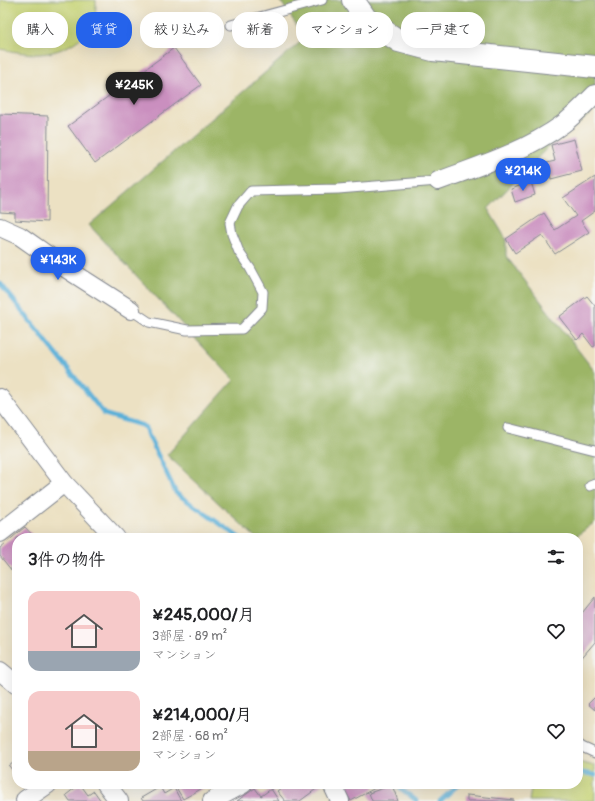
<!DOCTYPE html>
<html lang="ja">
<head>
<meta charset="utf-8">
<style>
	:root { --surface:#fff; --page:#f2f2f2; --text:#202124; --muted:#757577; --accent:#2563eb }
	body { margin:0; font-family:Pangolin,"Klee One",sans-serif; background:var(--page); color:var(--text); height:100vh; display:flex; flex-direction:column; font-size:15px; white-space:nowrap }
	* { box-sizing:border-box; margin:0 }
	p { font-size:13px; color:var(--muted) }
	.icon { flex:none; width:22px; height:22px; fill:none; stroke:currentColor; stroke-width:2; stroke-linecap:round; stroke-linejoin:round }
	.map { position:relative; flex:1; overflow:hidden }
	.details { position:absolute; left:12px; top:533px; width:571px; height:256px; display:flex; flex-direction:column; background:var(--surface); border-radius:16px; box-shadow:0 4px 16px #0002 }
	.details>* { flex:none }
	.banner { position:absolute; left:12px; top:12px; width:571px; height:36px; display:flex; gap:8px }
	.price { position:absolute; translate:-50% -34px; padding:0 9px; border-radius:14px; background:var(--accent); color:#fff; font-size:13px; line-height:26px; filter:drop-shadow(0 1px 2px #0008) }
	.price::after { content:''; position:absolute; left:50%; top:24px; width:12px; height:9px; margin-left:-6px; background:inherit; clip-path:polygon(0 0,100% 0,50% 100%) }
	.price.on { background:#222; color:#fff }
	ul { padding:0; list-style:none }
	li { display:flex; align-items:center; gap:12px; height:100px; padding:0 16px }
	li span { display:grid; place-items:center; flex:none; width:112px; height:80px; border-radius:12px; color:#555 }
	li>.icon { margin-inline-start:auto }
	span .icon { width:48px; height:48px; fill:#fffc; stroke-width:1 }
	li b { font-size:17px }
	h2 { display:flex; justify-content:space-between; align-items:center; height:48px; padding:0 16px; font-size:17px }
	.tag { padding:0 14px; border-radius:16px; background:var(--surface); box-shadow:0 4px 16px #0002; font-size:14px; line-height:36px }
	.tag.on { background:var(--accent); color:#fff }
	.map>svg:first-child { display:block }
	.green { fill:#c6d375; stroke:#70816a }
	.forest { fill:#9cb566; stroke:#5c7262 }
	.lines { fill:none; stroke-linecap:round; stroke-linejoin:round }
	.stream { stroke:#5cb0d8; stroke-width:4.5 }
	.building { fill:#ca8fbf }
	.service-casing { stroke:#848890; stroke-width:11 }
	.minor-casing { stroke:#848890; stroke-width:20 }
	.tertiary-casing { stroke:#848890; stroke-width:24 }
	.service { stroke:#fff; stroke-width:9 }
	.minor { stroke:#fff; stroke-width:18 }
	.tertiary { stroke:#fff; stroke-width:22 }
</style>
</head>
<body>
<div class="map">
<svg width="595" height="801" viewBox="0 0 595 801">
	<rect width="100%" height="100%" fill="#f6f6f2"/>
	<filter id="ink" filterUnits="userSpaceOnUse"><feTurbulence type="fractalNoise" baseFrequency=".025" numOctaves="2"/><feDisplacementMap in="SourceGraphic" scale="8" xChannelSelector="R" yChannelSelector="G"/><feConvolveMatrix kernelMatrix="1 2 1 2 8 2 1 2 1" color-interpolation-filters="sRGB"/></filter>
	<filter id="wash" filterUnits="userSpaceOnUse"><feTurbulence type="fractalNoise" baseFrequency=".012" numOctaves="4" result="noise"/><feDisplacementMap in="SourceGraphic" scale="16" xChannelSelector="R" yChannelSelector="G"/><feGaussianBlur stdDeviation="0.9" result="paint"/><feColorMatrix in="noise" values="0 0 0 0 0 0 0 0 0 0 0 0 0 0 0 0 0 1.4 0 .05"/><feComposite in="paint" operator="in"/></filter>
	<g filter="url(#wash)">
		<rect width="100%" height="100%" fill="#ece1c3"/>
		<!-- green -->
		<path class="green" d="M0,0h96c0,5 0,11 -1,16 -6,24 -37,39 -61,38 -11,-1 -23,-3 -34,-5z
			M578,762l17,4v35h-66l3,-17h46z"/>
		<!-- forest -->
		<path class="forest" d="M280,0h315v110l-39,32 -6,3 -62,64 18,30v17l89,116v150l-21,16h-318l-89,-83 67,-75 -145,-155 216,-187z"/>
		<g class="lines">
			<!-- stream -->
			<path class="stream" d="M0,283l104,131 40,12 32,67 64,45
				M578,772l17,3
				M395,784l22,17
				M440,801l19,-17"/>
		</g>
		<g id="blocks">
			<!-- building -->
			<path class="building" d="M174,48l27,37 -106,78 -27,-37z
				M0,114l48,2 -1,106 -32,-2v-7l-15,-1z
				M574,139l8,32 -31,8 -4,-16 8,-2 -4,-16z
				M595,177v34l-14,10 8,11 -34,22 -13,-19 -27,18 -9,-14 38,-26 11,17 21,-14 -13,-18z
				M531,182l4,13 -20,7 -4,-13z
				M587,296l8,10v40l-2,1 -10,-13 -6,6 -18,-23z
				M25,527l10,11h-18v29l-5,4 -12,-15v-8z
				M595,597v45l-17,20v-44z
				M595,697v13l-7,-6z
				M17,760v16l-8,-10z
				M80,784l8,11 6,-4 7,10h-31l-4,-6z
				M174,784h36l-27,15z
				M284,784h39l-23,17h-15l-8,-10 8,-6z
				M341,784h31l3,4 -24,13z
				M392,785l6,16h-26l-3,-8z
				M160,787l4,7 10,-6 7,13h-38l-2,-3z
				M255,788l6,8 10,-7 8,12h-42z
				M467,795l47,5v1h-47z"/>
		</g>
	</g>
	<g filter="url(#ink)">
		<use href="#blocks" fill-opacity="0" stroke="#848890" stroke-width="1"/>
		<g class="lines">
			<defs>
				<path id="service" d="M231,25l91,-25
					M131,310l18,12 38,8 55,-1 20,-21 1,-16 -13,-24 -11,-16 -7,-18 -2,-11 8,-17 13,-15 87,-2 100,-8
					M508,428l87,22
					M590,486l5,-2
					M578,744l4,3 13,6"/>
				<path id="minor" d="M438,181c44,-16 88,-30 125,-57 12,-9 22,-20 32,-30
					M0,227l20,9 47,33 64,41
					M0,398l64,85 52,55
					M0,533l64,-50
					M0,671l17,14
					M106,784l13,17
					M332,784l8,17
					M25,800l23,-16
					M212,801l31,-17"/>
				<path id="tertiary" d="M353,0l13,19 33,22 34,9 162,17"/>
			</defs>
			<!-- service casing -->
			<use href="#service" class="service-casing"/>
			<!-- minor casing -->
			<use href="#minor" class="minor-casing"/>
			<!-- tertiary casing -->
			<use href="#tertiary" class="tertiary-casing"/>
			<!-- service -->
			<use href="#service" class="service"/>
			<!-- minor -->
			<use href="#minor" class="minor"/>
			<!-- tertiary -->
			<use href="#tertiary" class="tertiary"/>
		</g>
	</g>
</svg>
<b class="price on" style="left:134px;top:106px">¥245K</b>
<b class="price" style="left:523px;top:192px">¥214K</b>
<b class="price" style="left:58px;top:281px">¥143K</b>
<div class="banner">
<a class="tag">購入</a>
<a class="tag on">賃貸</a>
<a class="tag">絞り込み</a>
<a class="tag">新着</a>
<a class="tag">マンション</a>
<a class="tag">一戸建て</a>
</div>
<section class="details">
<h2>3件の物件<svg class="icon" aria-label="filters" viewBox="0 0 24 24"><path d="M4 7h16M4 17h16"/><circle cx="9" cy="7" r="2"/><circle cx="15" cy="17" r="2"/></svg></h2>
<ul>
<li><span style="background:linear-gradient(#f6c9c9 75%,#9aa5b1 0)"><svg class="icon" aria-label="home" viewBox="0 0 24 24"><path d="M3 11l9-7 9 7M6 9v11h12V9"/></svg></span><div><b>¥245,000/月</b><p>3部屋 · 89 m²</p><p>マンション</p></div><svg class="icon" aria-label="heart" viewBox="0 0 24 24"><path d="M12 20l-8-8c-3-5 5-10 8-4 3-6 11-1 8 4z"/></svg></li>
<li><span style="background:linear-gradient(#f6c9c9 75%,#b9a48a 0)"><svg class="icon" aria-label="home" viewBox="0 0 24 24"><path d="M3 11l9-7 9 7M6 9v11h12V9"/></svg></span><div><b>¥214,000/月</b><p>2部屋 · 68 m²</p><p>マンション</p></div><svg class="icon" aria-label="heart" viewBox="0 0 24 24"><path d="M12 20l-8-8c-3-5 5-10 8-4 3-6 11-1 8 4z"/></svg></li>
</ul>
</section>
</div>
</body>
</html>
